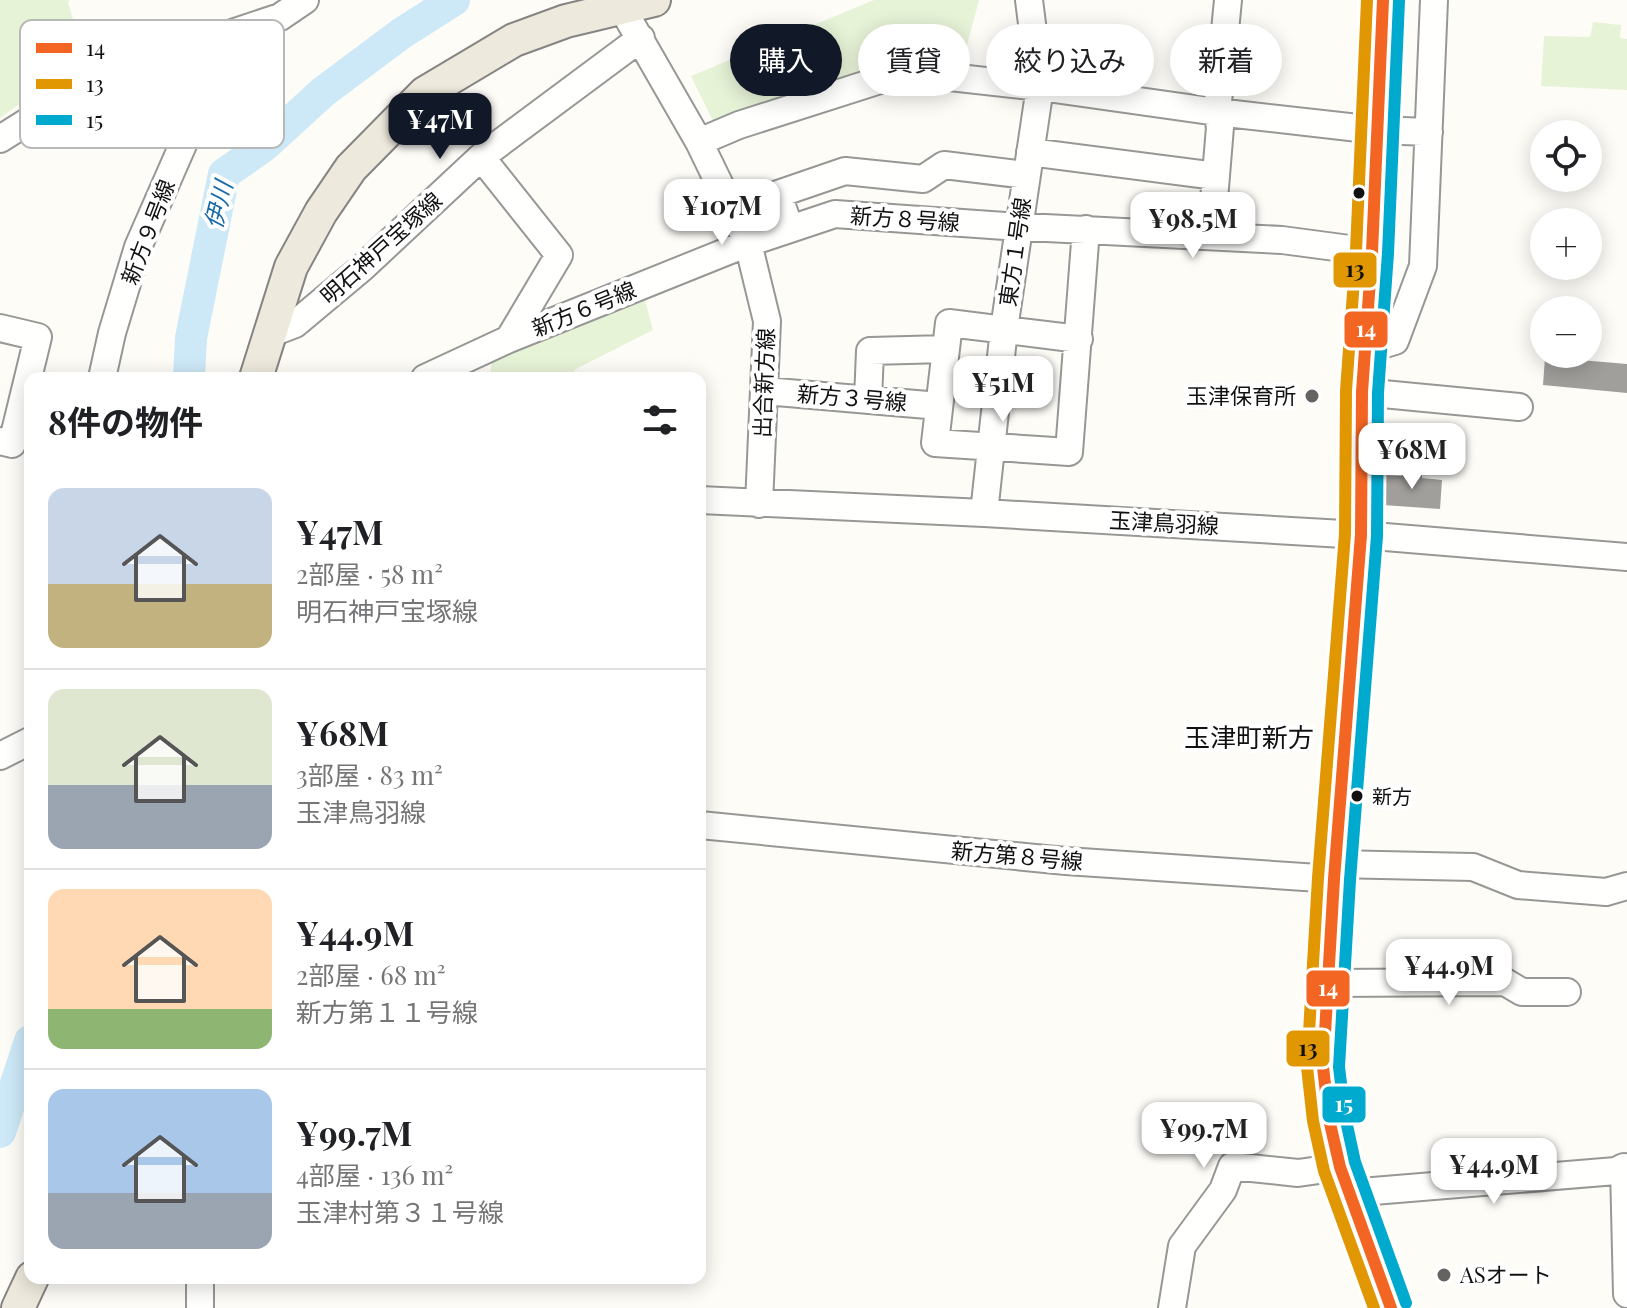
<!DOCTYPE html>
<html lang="ja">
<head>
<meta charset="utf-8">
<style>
	:root { --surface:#fff; --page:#f2f2f2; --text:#202124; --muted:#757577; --line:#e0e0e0; --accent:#111827 }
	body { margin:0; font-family:"Playfair Display","Noto Sans JP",serif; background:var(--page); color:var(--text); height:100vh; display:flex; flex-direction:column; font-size:30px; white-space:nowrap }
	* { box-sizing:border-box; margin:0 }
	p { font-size:26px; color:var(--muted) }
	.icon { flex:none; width:44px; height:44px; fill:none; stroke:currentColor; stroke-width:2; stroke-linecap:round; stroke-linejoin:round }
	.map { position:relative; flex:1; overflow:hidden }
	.side { position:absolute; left:24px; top:372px; width:682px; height:912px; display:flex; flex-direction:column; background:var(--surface); border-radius:16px; box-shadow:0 4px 20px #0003 }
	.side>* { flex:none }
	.hud { position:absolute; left:730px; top:24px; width:760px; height:72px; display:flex; gap:16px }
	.controls { position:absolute; left:1530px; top:120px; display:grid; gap:16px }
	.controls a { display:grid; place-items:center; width:72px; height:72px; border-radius:50%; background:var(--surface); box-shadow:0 4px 20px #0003; font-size:40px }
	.price { position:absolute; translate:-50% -68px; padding:0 18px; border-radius:16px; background:#fff; color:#222; font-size:26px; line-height:52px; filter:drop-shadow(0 2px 4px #0008) }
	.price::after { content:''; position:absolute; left:50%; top:48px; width:24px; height:18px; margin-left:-12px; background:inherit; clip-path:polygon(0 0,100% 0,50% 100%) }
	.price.selected { background:var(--accent); color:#fff }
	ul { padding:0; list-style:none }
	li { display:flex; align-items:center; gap:24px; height:200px; padding:0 24px }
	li+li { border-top:2px solid var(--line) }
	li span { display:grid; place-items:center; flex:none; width:224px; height:160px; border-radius:16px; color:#555 }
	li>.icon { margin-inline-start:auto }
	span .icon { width:96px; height:96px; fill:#fffc; stroke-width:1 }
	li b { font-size:34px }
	h2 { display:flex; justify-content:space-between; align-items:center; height:96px; padding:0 24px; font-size:34px }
	.pill { padding:0 28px; border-radius:36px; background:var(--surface); box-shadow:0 4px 20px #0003; font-size:28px; line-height:72px }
	.pill.selected { background:var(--accent); color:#fff }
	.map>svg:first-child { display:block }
	.green { fill:#e7f3d7 }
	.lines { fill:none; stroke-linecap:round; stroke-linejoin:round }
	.river { stroke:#cde8f7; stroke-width:32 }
	.building { fill:#a19f9c }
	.minor-casing { stroke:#979795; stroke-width:30 }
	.major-casing { stroke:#858482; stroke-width:36 }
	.minor { stroke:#fffffe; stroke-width:26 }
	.major { stroke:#ede9dc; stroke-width:32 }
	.bus-1-casing { stroke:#fff; stroke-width:18 }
	.bus-2-casing { stroke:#fff; stroke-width:18 }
	.bus-3-casing { stroke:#fff; stroke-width:18 }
	.bus-1 { stroke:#f26522; stroke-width:12 }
	.bus-2 { stroke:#e09702; stroke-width:12 }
	.bus-3 { stroke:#00a9ce; stroke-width:12 }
	.bus-dot { fill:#111; stroke:#fff; stroke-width:3 }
	.poi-dot { fill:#646362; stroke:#fff; stroke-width:3 }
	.labels { text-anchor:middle; stroke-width:8; stroke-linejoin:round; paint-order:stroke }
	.bus-label { font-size:20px; fill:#111; stroke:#fff; text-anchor:start }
	.street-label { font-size:22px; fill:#111; stroke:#fff }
	.poi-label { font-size:22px; fill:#111; stroke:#fff; text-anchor:end }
	.water-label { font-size:24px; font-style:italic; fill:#1768a6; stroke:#fff }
	.quarter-label { font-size:26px; fill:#111; stroke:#fff }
	.key { fill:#fff; stroke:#b8b8b8; stroke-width:2 }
	.key-label { font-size:22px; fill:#111 }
	.line-badge { stroke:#fff; stroke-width:3 }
	.badge-label { font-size:22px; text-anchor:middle; font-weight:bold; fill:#fff }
	.pale-badge-label { font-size:22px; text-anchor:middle; font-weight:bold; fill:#111 }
</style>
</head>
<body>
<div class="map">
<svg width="1627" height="1308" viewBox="0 0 1627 1308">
	<rect width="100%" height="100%" fill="#fdfcf7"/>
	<!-- green -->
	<path class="green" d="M0,0h70l-2,2 18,64 -51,27 -35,25z
		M874,0h105l-17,64 -52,-4 -196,63 -23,-47z
		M1593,22l28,3 -1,13 7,1v51l-86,-4 3,-50 46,1z
		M644,296l9,34 -79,40v8h-84l2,-21z"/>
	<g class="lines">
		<!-- river -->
		<path class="river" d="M189,378l2,-40 33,-164 40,-28 59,-54 79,-59 52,-33
			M0,1132l30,-91"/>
	</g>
	<!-- building -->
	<path class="building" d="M1545,357l82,7v29l-84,-8z
		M1403,472l19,1v5l20,2 -2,29 -57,-4 2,-30 17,1z"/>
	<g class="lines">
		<defs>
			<path id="minor" d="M622,8l77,134 49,101 19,78 -8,183
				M0,139l51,-32 82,-29 83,-10
				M699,142l40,-17 166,-53 135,15 177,25 159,18 53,2
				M1030,152l186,24
				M790,229l-12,-35 67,-23 78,8 21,-14 82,10
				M1211,236l9,-109 -3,-15 11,-112
				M0,328l38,9 -26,107 -12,-3
				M269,334l26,-10 67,-56 119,-111 160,-119
				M509,339l239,-96 87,-29 170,12 277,14 90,12
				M1079,339l-130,-16 -14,120 134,9 17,-223
				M1365,350l30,-9 28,-75 11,-266
				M102,378l10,-45 26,-86 94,-214 48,-16 25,-17
				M425,378l84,-39 50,-84 -78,-98
				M765,391l174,15
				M1362,392l157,15
				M868,400l2,-49 76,-2
				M700,500l284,13 377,22 266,22
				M984,513l20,-184 36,-242 -11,-87
				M0,756l30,-15
				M700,825l366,36 268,18
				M1335,864l138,3 45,18 88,7 21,-6
				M1328,983l177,-1 17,10h45
				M1349,1193l267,-22 8,-4 3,127
				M200,1278v30
				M1172,1308l10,-62 41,-56 9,-24 66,7 42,-6"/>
			<path id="major" d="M1383,0l-11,252 -10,140 -1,143 -27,344 -11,188 6,52 11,48 51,141
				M256,378l35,-111 30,-55 30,-44 74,-75 89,-53 52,-19 88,-21
				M18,1308l14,-30"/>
		</defs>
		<!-- minor casing -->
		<use href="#minor" class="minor-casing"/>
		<!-- major casing -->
		<use href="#major" class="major-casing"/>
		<!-- minor -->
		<use href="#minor" class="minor"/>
		<!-- major -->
		<use href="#major" class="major"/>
		<defs>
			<path id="bus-1" d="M1383,0l-11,252 -10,140 -1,143 -27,344 -11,188 6,52 11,48 51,141"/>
			<path id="bus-2" d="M1367,0l-11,251 -10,140 -1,143 -27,344 -11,189 6,54 11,50 50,137"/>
			<path id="bus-3" d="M1399,1l-11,252 -10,140 -1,143 -27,344 -11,187 6,49 10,46 51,141"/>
		</defs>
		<!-- bus-1 casing -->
		<use href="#bus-1" class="bus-1-casing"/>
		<!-- bus-2 casing -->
		<use href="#bus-2" class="bus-2-casing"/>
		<!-- bus-3 casing -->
		<use href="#bus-3" class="bus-3-casing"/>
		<!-- bus-1 -->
		<use href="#bus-1" class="bus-1"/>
		<!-- bus-2 -->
		<use href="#bus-2" class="bus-2"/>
		<!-- bus-3 -->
		<use href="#bus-3" class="bus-3"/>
	</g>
	<!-- markers -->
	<g class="bus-dot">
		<circle cx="1359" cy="193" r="7"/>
		<circle cx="1357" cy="796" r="7"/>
	</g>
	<g class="poi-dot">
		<circle cx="1312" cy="396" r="8"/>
		<circle cx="1444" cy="1275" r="8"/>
	</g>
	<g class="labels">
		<!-- bus labels -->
		<g class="bus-label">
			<text x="1372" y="804">新方</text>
		</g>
		<!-- street labels -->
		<g class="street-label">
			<text transform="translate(905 219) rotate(4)" y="8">新方８号線</text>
			<text transform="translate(148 232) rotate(-69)" y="8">新方９号線</text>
			<text transform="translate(381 248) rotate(-42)" y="8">明石神戸宝塚線</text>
			<text transform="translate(1015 252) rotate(-82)" y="8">東方１号線</text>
			<text transform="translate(584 309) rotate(-22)" y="8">新方６号線</text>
			<text transform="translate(764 383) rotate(-88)" y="8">出合新方線</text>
			<text transform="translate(852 398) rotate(5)" y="8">新方３号線</text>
			<text transform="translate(1164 523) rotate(3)" y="8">玉津鳥羽線</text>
			<text transform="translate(1017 856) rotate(5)" y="8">新方第８号線</text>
		</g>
		<!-- poi labels -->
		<g class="poi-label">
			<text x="1296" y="404">玉津保育所</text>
			<text x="1460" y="1283" text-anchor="start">ASオート</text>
		</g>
		<!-- water labels -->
		<g class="water-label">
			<text transform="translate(219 205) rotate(-76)" y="8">伊川</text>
		</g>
		<!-- quarter labels -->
		<g class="quarter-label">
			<text x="1249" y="747">玉津町新方</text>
		</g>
	</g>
	<!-- legend -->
	<rect x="20" y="20" width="264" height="128" rx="12" class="key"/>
	<rect x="36" y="43" width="36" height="10" fill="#f26522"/>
	<rect x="36" y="79" width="36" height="10" fill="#e09702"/>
	<rect x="36" y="115" width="36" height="10" fill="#00a9ce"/>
	<g class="key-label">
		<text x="86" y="56">14</text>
		<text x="86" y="92">13</text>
		<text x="86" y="128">15</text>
	</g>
	<g class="line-badge">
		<rect x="1332" y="251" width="46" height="38" rx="8" fill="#e09702"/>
		<rect x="1343" y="310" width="46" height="39" rx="8" fill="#f26522"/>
		<rect x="1305" y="969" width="46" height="39" rx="8" fill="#f26522"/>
		<rect x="1285" y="1029" width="46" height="39" rx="8" fill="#e09702"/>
		<rect x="1321" y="1085" width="46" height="39" rx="8" fill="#00a9ce"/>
	</g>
	<g class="badge-label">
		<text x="1366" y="337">14</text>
		<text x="1328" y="996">14</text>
		<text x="1344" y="1112">15</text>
	</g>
	<g class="pale-badge-label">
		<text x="1355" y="277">13</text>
		<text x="1308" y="1056">13</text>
	</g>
</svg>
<div class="controls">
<a><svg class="icon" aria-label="locate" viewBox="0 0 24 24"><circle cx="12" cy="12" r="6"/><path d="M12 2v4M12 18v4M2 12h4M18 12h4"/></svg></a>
<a>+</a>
<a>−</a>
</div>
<b class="price selected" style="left:440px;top:161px">¥47M</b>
<b class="price" style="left:722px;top:247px">¥107M</b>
<b class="price" style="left:1193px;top:260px">¥98.5M</b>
<b class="price" style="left:1003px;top:424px">¥51M</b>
<b class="price" style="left:1412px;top:491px">¥68M</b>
<b class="price" style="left:1449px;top:1007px">¥44.9M</b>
<b class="price" style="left:1204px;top:1170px">¥99.7M</b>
<b class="price" style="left:1494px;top:1206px">¥44.9M</b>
<div class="hud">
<a class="pill selected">購入</a>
<a class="pill">賃貸</a>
<a class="pill">絞り込み</a>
<a class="pill">新着</a>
</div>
<section class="side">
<h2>8件の物件<svg class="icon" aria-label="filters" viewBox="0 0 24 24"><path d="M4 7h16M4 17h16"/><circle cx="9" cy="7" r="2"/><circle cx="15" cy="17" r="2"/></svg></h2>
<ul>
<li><span style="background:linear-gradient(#c9d6e8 60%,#c2b280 0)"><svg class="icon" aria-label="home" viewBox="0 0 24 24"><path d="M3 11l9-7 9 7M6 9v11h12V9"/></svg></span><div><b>¥47M</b><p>2部屋 · 58 m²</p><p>明石神戸宝塚線</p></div></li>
<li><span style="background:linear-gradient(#dfe7d0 60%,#9aa5b1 0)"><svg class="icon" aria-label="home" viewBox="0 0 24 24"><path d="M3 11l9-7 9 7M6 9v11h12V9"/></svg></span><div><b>¥68M</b><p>3部屋 · 83 m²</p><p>玉津鳥羽線</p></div></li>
<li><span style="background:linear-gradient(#ffd9b3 75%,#8fb573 0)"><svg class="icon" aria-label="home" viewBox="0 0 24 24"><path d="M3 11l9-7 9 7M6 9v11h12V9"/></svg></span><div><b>¥44.9M</b><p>2部屋 · 68 m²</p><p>新方第１１号線</p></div></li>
<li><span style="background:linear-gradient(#a9c7e8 65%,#9aa5b1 0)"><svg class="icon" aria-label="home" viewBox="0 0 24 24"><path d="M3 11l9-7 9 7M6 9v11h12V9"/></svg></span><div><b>¥99.7M</b><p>4部屋 · 136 m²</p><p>玉津村第３１号線</p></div></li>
</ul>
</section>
</div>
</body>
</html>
